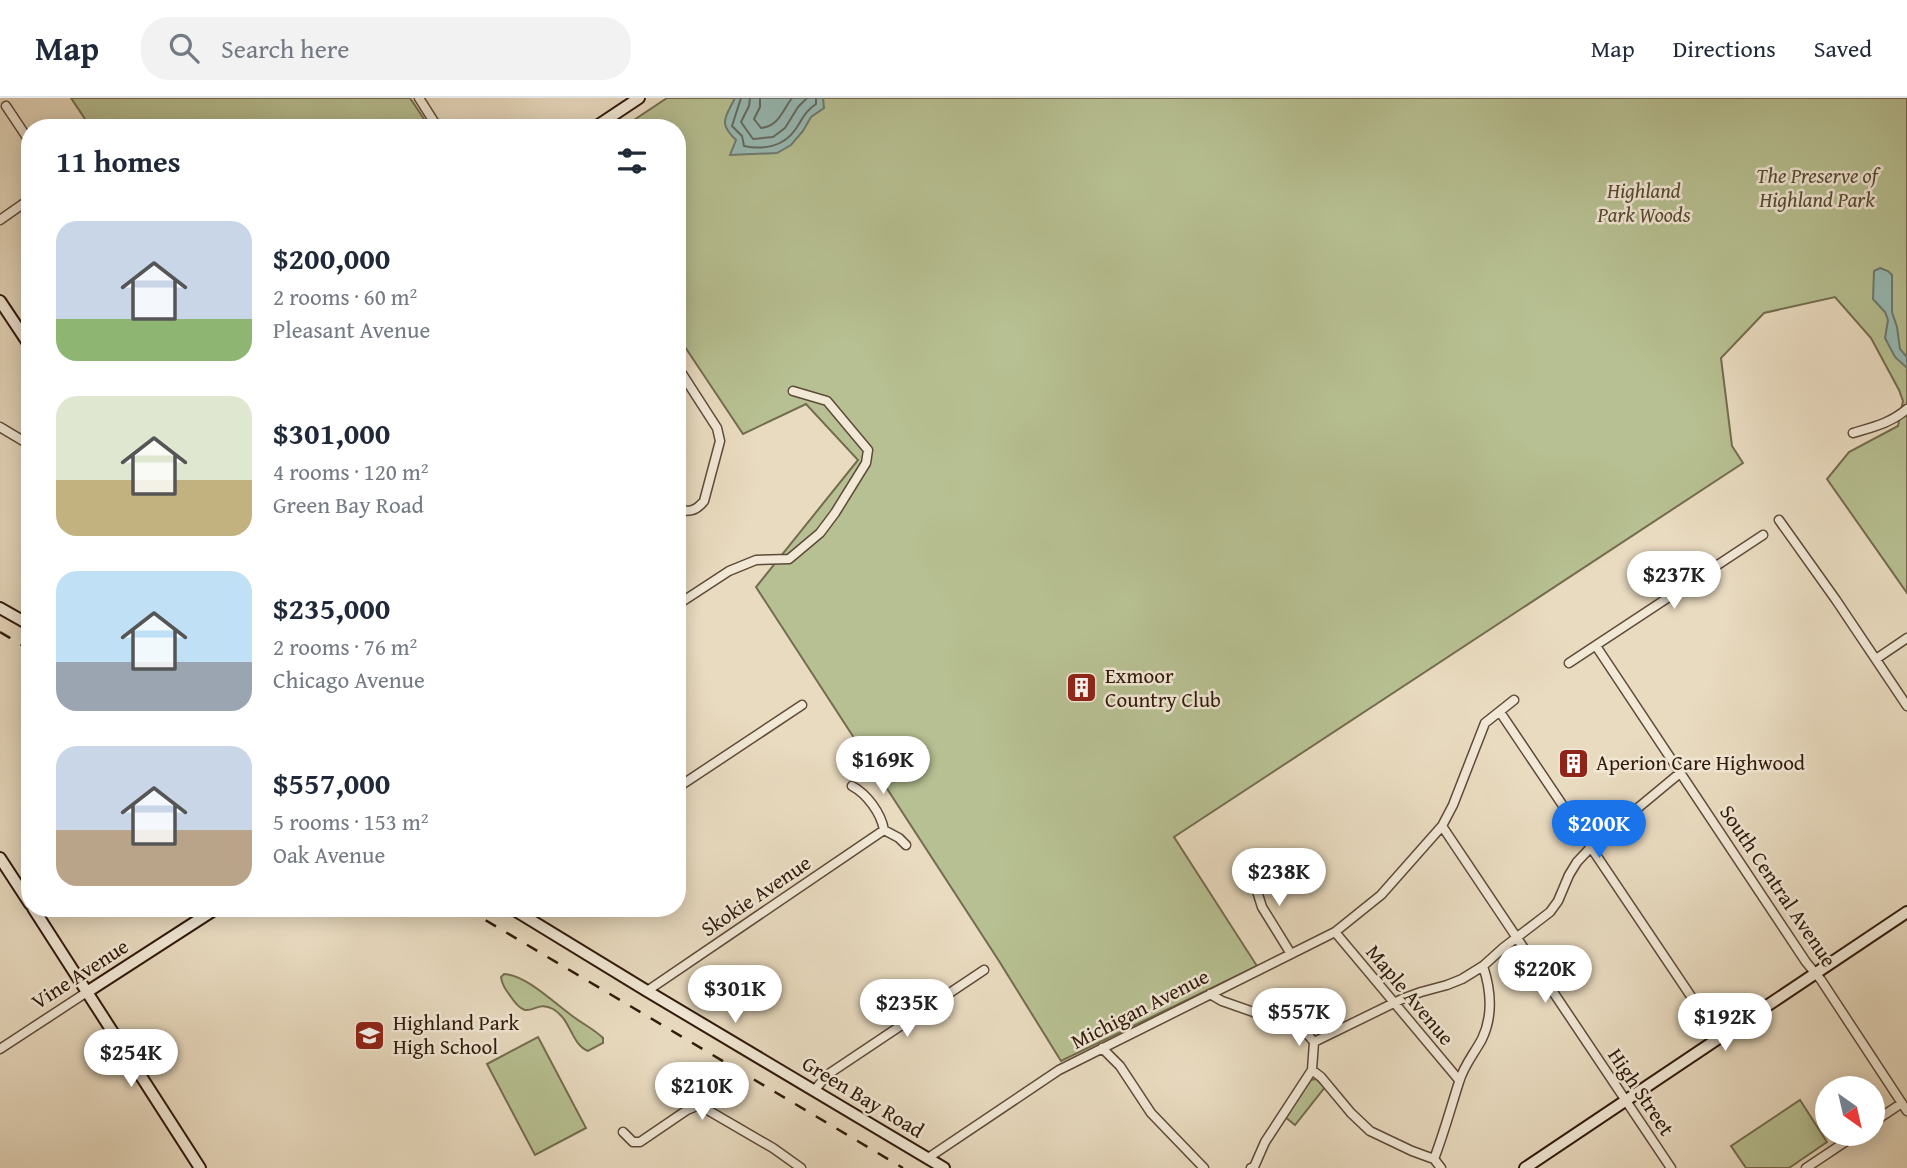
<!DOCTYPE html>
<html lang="en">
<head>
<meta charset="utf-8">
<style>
	:root { --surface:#fff; --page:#f2f2f3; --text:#1f2937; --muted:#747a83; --line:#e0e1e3; --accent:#1a73e8 }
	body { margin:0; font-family:"Gentium Book Plus",serif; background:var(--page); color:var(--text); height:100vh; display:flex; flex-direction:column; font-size:26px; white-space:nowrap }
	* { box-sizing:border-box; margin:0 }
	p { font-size:23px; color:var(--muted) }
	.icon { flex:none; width:38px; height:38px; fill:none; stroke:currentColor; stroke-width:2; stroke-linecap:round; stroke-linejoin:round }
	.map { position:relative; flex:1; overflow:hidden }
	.panel { position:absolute; left:21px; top:21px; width:665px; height:798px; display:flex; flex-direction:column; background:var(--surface); border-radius:28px; box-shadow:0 4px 18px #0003 }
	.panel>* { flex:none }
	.needle { width:46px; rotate:146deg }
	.tools { position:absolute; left:1815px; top:978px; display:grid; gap:14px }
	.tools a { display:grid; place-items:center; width:70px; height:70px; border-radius:50%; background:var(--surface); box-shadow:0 4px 18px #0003; font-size:35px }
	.price { position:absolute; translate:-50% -60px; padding:0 16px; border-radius:24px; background:#fff; color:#222; font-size:23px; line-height:46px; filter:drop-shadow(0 2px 4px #0008) }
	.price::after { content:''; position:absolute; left:50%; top:42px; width:21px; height:16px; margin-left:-10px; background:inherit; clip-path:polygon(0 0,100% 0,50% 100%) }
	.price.selected { background:var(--accent); color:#fff }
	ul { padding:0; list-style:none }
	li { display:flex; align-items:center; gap:21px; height:175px; padding:0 35px }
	li span { display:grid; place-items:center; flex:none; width:196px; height:140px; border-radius:21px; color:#555 }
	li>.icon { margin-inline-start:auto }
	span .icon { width:84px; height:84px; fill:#fffc; stroke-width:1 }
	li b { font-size:30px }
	h2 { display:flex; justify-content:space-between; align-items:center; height:84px; padding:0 35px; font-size:30px }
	header { display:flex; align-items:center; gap:42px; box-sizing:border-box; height:98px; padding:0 35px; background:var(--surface); border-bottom:2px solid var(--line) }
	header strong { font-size:33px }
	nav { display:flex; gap:38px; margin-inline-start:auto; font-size:24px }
	.search { width:490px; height:63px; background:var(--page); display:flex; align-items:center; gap:18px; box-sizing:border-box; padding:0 24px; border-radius:28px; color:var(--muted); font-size:26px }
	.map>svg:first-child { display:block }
	.green { fill:#b7c092; stroke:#746c4e; stroke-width:2 }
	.water { fill:#97bbb5; stroke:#6e7a71; stroke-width:2 }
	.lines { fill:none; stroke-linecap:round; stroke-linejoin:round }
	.shore { stroke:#646a60; stroke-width:2 }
	.street-casing { stroke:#5e4a38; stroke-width:11 }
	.secondary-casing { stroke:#30190a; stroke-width:14 }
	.street { stroke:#f1e8d6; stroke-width:8 }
	.secondary { stroke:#f1e8d6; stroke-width:10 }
	.rail { stroke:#30190a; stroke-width:2.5; stroke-dasharray:12 12; stroke-linecap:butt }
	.labels { text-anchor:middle; stroke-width:5; stroke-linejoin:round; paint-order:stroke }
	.park-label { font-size:21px; font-style:italic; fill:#584b33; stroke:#f1e8d6 }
	.poi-label { font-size:21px; fill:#30190a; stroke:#f1e8d6; text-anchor:start }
	.street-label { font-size:21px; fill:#30190a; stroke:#f1e8d6 }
</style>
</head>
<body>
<header>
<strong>Map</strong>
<div class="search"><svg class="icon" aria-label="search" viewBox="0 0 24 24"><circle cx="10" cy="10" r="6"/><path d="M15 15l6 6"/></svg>Search here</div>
<nav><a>Map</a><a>Directions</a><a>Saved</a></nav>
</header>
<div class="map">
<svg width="1907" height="1070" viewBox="0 0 1907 1070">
	<rect width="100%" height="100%" fill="#e9dbc0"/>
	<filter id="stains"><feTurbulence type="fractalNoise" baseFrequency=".00286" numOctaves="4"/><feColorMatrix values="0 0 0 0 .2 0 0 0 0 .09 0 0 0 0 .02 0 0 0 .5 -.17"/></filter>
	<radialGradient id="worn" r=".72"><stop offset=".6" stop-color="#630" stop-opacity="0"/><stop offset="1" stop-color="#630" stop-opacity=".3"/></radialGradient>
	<!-- green -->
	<path class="green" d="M71,0h339l20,30h-339z
		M667,0h1240v495l-80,-114 22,-27 49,-26 5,-25 -4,-11 -28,-52 -36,-41 -71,16 -43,45 11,88 11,17 -569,374 83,129 -196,95 -62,-100 -243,-374 102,-127 -52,-56 -63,30 -66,-99v-207h-55z
		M504,876c22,1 49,28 67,41 10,8 23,14 32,23v5l-15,8c-17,-7 -17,-32 -35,-42 -20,-11 -23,16 -42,-12 -5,-7 -9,-12 -10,-20z
		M538,939l48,91 -51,27 -48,-91z
		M1316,981l9,8 -30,38 -11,-9 27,-36z
		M1800,1002l27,42 -38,26h-43l-15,-22z"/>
	<!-- water -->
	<path class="water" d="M735,0h88l1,10 -13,9 -8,14 -12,14 -14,8 -47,2 6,-15c-18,-17 -11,-22 -1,-42z
		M1880,170l8,3 4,4v37l5,15 3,22 7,8v11l-12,-11 -10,-19 3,-18 -3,-8 -12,-13 1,-28z"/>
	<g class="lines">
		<!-- shore -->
		<path class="shore" d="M741,0l-9,28 10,10 2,10c19,4 39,1 51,-16 7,-10 10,-19 21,-26v-6
			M750,0l-1,8 -8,16 12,17 20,-2 12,-9 13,-21 9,-9
			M760,0v9l-6,12 7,9c18,-2 21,-17 31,-30"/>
		<defs>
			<path id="street" d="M419,0l19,30
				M6,8l24,36
				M0,122l30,-21
				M677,268l40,62 3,13 -16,60c-8,10 -14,11 -27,9
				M0,329l30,18
				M1853,335c20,-6 38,-10 54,-24
				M1779,422l57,80 71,106
				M677,507l52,-34 27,-11 33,-1 31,-26 15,-20 31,-50 2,-13 -41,-49 -34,-10
				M1596,548l210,316 15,18 86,131
				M1876,561l31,-21
				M1569,565l194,-128
				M1500,614l219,326
				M852,688c15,8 29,27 32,44l15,8 7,7
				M677,690l125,-83
				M1442,728l229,342
				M1250,771l12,38 29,47
				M1335,834l124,148
				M647,893l237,-161
				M1210,896l12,7 74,26 12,8 6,7 -2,28
				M1314,944l88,-43 19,-7 26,-7 15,-6 21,-13 20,-18 47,-36 8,-11 11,-26 8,-13 15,-16 88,-73
				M1102,950l18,18 31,47 53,55
				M0,951l87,-57
				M814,993l13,-16 157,-105
				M1872,1025l30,-20
				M623,1034l10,10h7l47,-32 12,-5 74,43 28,20
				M928,1060l131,-88 276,-138 46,-37 61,-69 11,-21 32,-82 29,-23
				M1434,1061c10,-26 17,-52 25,-77 5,-17 15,-28 23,-43 11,-23 9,-49 1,-73
				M1251,1070l3,-1 11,-25 47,-72 9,7 30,36 19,18 42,20 22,8 7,9
				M1806,1070l51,-34"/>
			<path id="secondary" d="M594,30l45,-30
				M0,203l30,45
				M0,510l30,17
				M0,760l30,46
				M33,810l167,260
				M511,810l136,83 297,177
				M87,894l130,-84
				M1525,1070l382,-256"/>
		</defs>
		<!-- street casing -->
		<use href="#street" class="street-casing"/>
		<!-- secondary casing -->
		<use href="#secondary" class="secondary-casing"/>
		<!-- street -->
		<use href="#street" class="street"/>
		<!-- secondary -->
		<use href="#secondary" class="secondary"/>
		<!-- rail -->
		<path class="rail" d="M0,534l30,18
			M465,810l438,260"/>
	</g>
	<!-- icons -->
	<defs>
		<symbol id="building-square" viewBox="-11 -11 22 22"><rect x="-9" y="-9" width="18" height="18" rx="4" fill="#8f2418" stroke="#f1e8d6"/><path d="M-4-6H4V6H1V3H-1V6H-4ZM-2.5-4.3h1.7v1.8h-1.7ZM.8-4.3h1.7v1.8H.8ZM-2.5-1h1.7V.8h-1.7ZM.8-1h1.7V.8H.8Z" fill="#fff"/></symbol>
		<symbol id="school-square" viewBox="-11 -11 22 22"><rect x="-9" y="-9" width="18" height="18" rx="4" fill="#8f2418" stroke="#f1e8d6"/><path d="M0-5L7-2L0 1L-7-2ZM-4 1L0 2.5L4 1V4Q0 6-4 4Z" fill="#fff"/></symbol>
	</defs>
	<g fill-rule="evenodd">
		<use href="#building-square" x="1064" y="572" width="35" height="35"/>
		<use href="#building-square" x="1556" y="648" width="35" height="35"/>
		<use href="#school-square" x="352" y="920" width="35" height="35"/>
	</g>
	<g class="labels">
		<!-- park labels -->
		<g class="park-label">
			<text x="1817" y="85">The Preserve of<tspan x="1817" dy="24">Highland Park</tspan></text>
			<text x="1644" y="100">Highland<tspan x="1644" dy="24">Park Woods</tspan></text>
		</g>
		<!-- poi labels -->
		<g class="poi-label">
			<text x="1105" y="585">Exmoor<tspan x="1105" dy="24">Country Club</tspan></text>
			<text x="1596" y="672">Aperion Care Highwood</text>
			<text x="393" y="932">Highland Park<tspan x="393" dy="24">High School</tspan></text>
		</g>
		<!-- street labels -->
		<g class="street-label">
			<text transform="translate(1778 788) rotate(56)" y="7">South Central Avenue</text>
			<text transform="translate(756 798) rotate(-34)" y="7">Skokie Avenue</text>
			<text transform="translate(80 876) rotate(-33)" y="7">Vine Avenue</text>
			<text transform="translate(1410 897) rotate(50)" y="7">Maple Avenue</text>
			<text transform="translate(1140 911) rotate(-27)" y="7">Michigan Avenue</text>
			<text transform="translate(1641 994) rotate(56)" y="7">High Street</text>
			<text transform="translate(863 999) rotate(31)" y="7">Green Bay Road</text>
		</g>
	</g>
	<rect width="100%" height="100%" filter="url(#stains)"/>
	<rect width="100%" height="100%" fill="url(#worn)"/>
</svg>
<div class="tools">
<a><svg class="needle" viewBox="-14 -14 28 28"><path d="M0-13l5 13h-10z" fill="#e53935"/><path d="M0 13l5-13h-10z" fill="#747a83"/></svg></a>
</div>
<b class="price" style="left:1674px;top:513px">$237K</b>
<b class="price" style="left:883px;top:698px">$169K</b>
<b class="price selected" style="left:1599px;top:762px">$200K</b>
<b class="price" style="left:1279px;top:810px">$238K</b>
<b class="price" style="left:1545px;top:907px">$220K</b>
<b class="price" style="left:735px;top:927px">$301K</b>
<b class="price" style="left:907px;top:941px">$235K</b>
<b class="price" style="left:1299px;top:950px">$557K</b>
<b class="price" style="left:1725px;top:955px">$192K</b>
<b class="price" style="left:131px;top:991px">$254K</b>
<b class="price" style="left:702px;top:1024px">$210K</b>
<section class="panel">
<h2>11 homes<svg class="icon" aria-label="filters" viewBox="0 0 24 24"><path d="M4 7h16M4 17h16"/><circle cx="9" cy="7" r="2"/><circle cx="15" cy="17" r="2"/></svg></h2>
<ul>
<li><span style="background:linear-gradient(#c9d6e8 70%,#8fb573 0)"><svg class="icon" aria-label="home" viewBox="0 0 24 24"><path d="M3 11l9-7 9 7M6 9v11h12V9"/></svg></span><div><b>$200,000</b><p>2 rooms · 60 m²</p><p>Pleasant Avenue</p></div></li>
<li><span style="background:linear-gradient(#dfe7d0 60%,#c2b280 0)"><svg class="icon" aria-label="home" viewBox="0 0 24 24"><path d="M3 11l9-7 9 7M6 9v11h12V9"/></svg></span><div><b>$301,000</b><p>4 rooms · 120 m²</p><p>Green Bay Road</p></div></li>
<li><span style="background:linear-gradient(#bfe0f5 65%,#9aa5b1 0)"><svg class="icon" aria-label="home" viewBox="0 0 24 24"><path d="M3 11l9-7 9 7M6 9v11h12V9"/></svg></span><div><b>$235,000</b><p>2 rooms · 76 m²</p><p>Chicago Avenue</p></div></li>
<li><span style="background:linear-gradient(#c9d6e8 60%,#b9a48a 0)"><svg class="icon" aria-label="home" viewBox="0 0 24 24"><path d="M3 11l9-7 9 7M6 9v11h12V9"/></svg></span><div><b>$557,000</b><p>5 rooms · 153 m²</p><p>Oak Avenue</p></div></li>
</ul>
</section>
</div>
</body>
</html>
